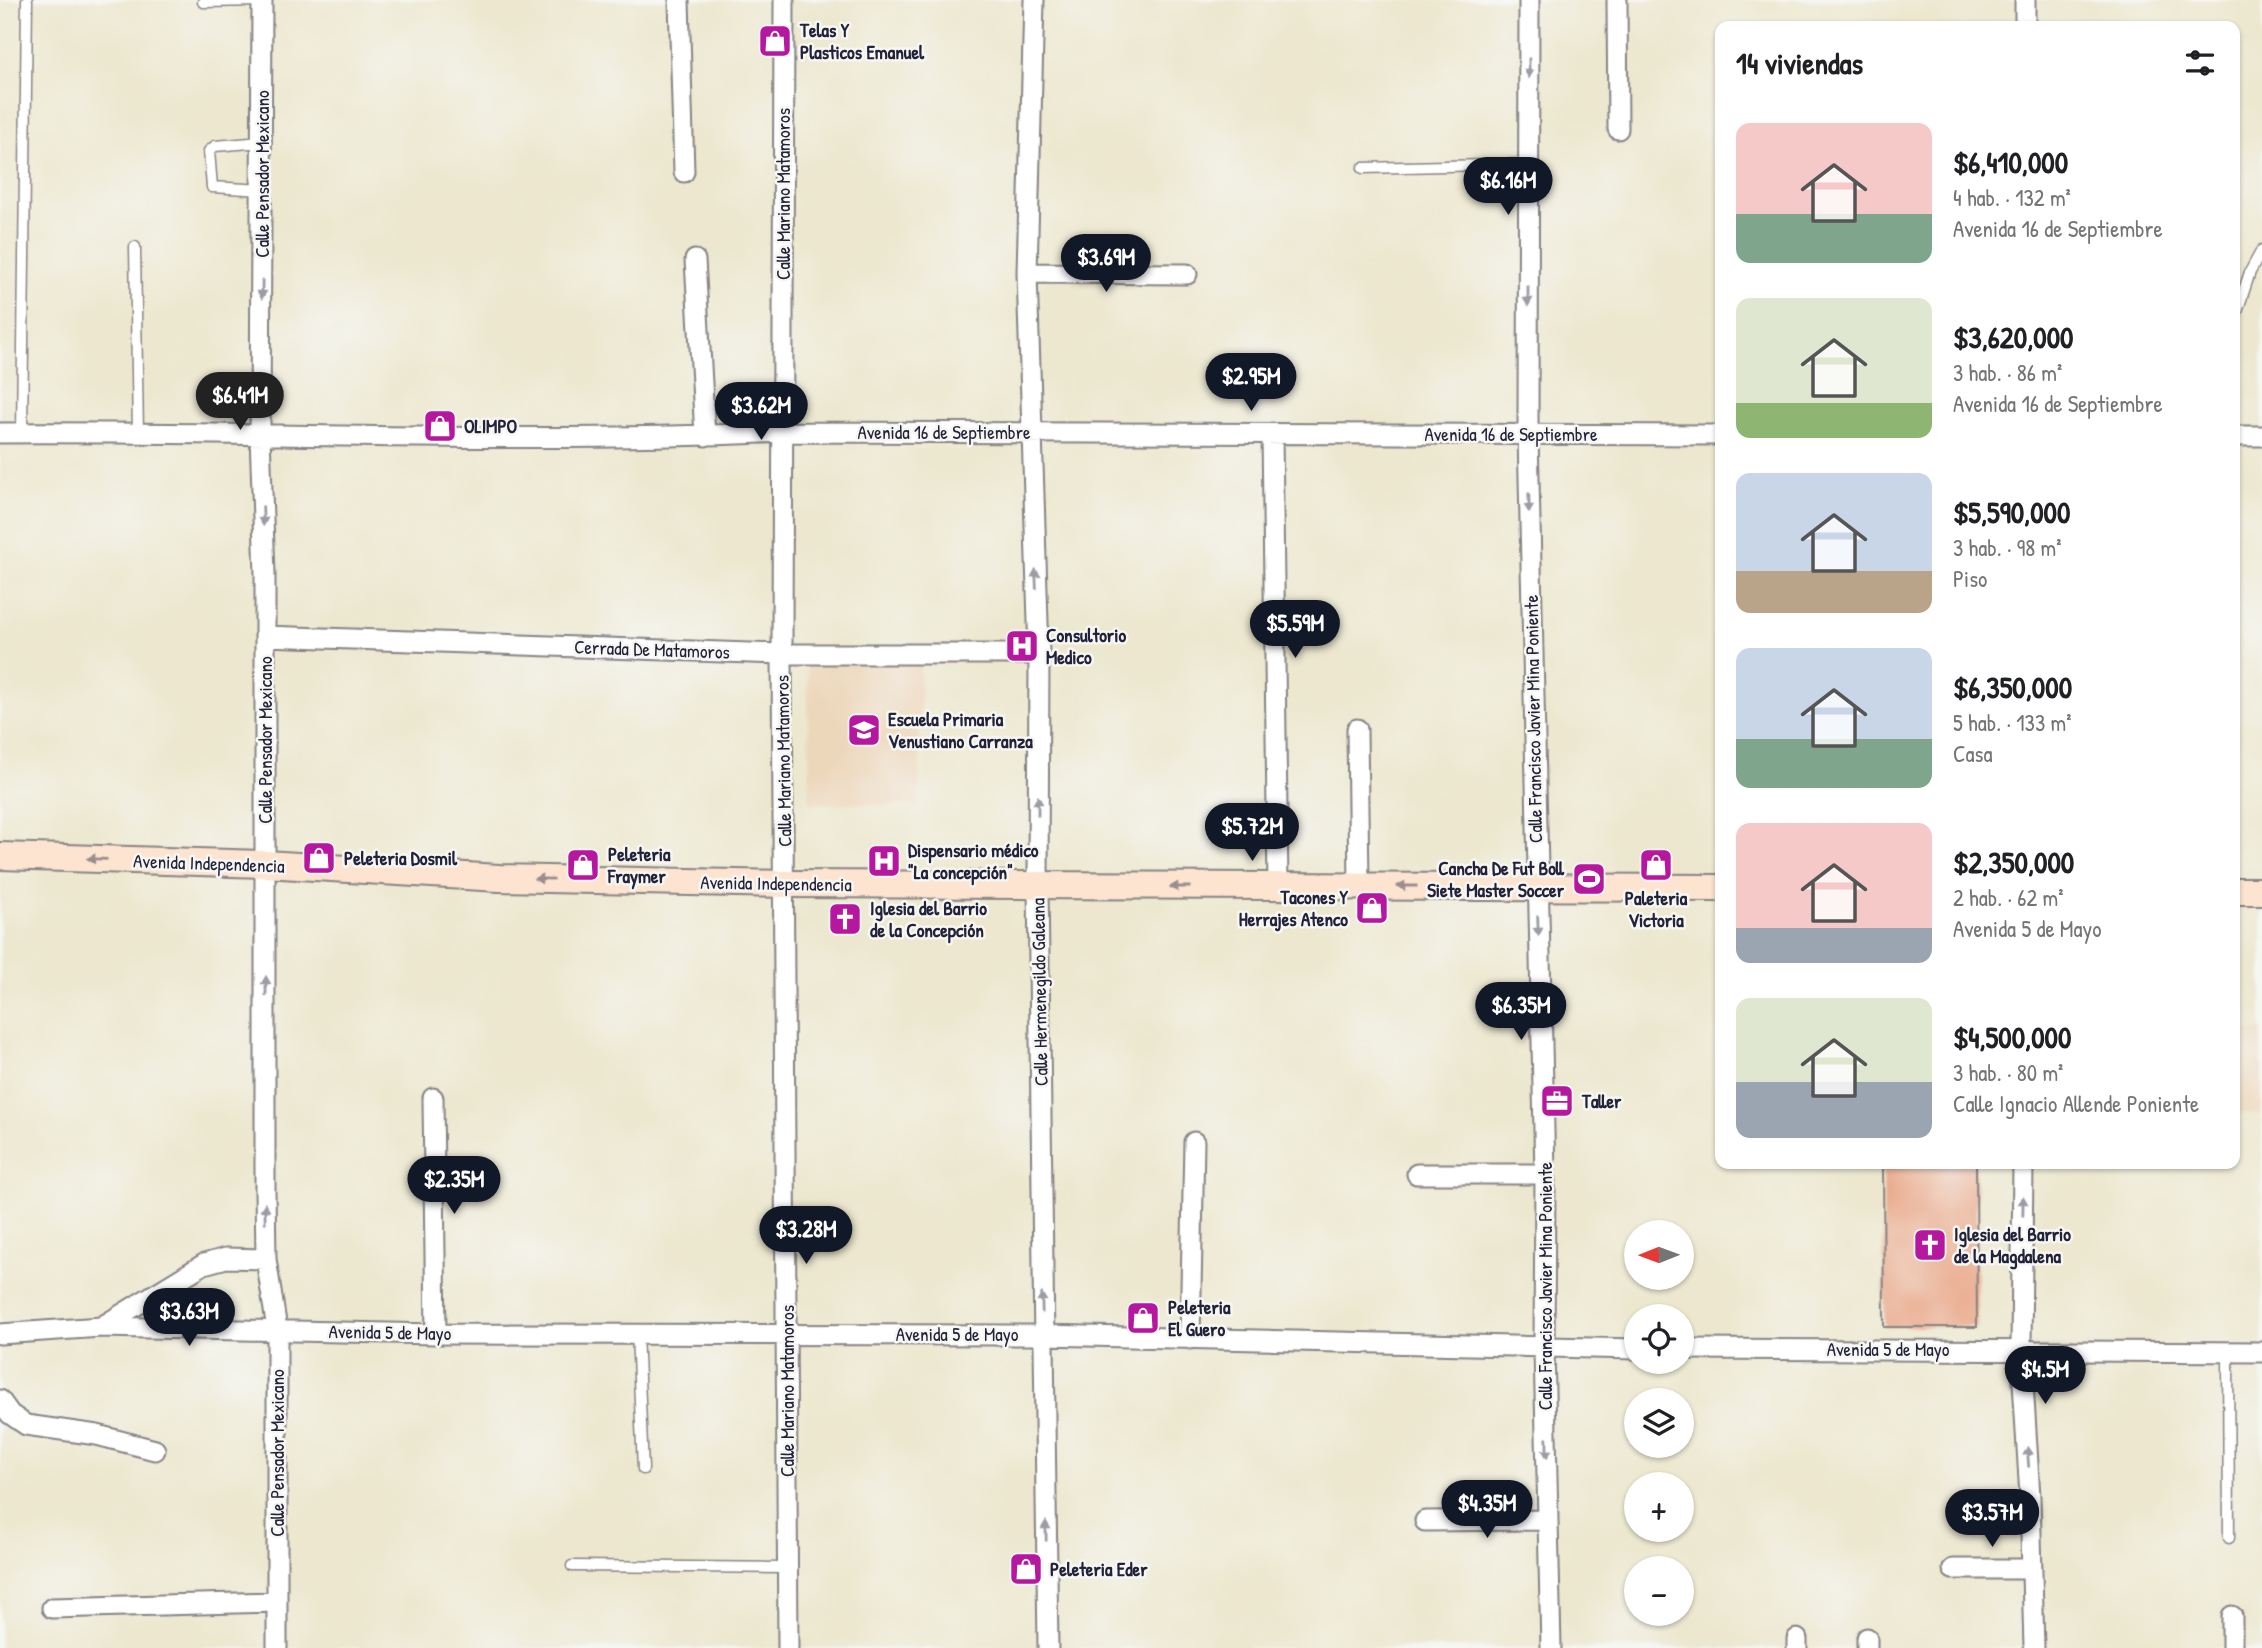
<!DOCTYPE html>
<html lang="es">
<head>
<meta charset="utf-8">
<style>
	:root { --surface:#fff; --page:#f6f6f6; --text:#202124; --muted:#757577; --accent:#111827 }
	body { margin:0; font-family:"Patrick Hand",sans-serif; background:var(--page); color:var(--text); height:100vh; display:flex; flex-direction:column; font-size:26px; white-space:nowrap }
	* { box-sizing:border-box; margin:0 }
	p { font-size:23px; color:var(--muted) }
	.icon { flex:none; width:38px; height:38px; fill:none; stroke:currentColor; stroke-width:2; stroke-linecap:round; stroke-linejoin:round }
	.map { position:relative; flex:1; overflow:hidden }
	.side { position:absolute; left:1715px; top:21px; width:525px; height:1148px; display:flex; flex-direction:column; background:var(--surface); border-radius:14px; box-shadow:0 2px 5px #0004 }
	.side>* { flex:none }
	.needle { width:46px; rotate:269deg }
	.buttons { position:absolute; left:1624px; top:1220px; display:grid; gap:14px }
	.buttons a { display:grid; place-items:center; width:70px; height:70px; border-radius:50%; background:var(--surface); box-shadow:0 2px 5px #0004; font-size:35px }
	.price { position:absolute; translate:-50% -60px; padding:0 16px; border-radius:24px; background:var(--accent); color:#fff; font-size:23px; line-height:46px; filter:drop-shadow(0 2px 4px #0008) }
	.price::after { content:''; position:absolute; left:50%; top:42px; width:21px; height:16px; margin-left:-10px; background:inherit; clip-path:polygon(0 0,100% 0,50% 100%) }
	.price.on { background:#222; color:#fff }
	ul { padding:0; list-style:none }
	li { display:flex; align-items:center; gap:21px; height:175px; padding:0 21px }
	li span { display:grid; place-items:center; flex:none; width:196px; height:140px; border-radius:14px; color:#555 }
	li>.icon { margin-inline-start:auto }
	span .icon { width:84px; height:84px; fill:#fffc; stroke-width:1 }
	li b { font-size:30px }
	h2 { display:flex; justify-content:space-between; align-items:center; height:84px; padding:0 21px; font-size:30px }
	.map>svg:first-child { display:block }
	.built { fill:#edd7bb }
	.building { fill:#e9a788 }
	.lines { fill:none; stroke-linecap:round; stroke-linejoin:round }
	.lane-casing { stroke:#878484; stroke-width:13 }
	.street-casing { stroke:#878484; stroke-width:23 }
	.secondary-casing { stroke:#878484; stroke-width:30 }
	.lane { stroke:#fff; stroke-width:10 }
	.street { stroke:#fff; stroke-width:19 }
	.secondary { stroke:#fde4d1; stroke-width:26 }
	.oneway { fill:#9c9ca7 }
	.oneway2 { fill:#9a8d8e }
	.labels { text-anchor:middle; stroke-width:5; stroke-linejoin:round; paint-order:stroke }
	.poi-label { font-size:19px; font-weight:bold; fill:#22223b; stroke:#f6f6f2; text-anchor:start }
	.street-label { font-size:19px; fill:#22223b; stroke:#f6f6f2 }
</style>
</head>
<body>
<div class="map">
<svg width="2262" height="1648" viewBox="0 0 2262 1648">
	<rect width="100%" height="100%" fill="#f6f6f2"/>
	<filter id="ink" filterUnits="userSpaceOnUse"><feTurbulence type="fractalNoise" baseFrequency=".0143" numOctaves="2"/><feDisplacementMap in="SourceGraphic" scale="14" xChannelSelector="R" yChannelSelector="G"/><feConvolveMatrix kernelMatrix="1 2 1 2 8 2 1 2 1" color-interpolation-filters="sRGB"/></filter>
	<filter id="wash" filterUnits="userSpaceOnUse"><feTurbulence type="fractalNoise" baseFrequency=".00686" numOctaves="4" result="noise"/><feDisplacementMap in="SourceGraphic" scale="28" xChannelSelector="R" yChannelSelector="G"/><feGaussianBlur stdDeviation="1.57" result="paint"/><feColorMatrix in="noise" values="0 0 0 0 0 0 0 0 0 0 0 0 0 0 0 0 0 1.4 0 .05"/><feComposite in="paint" operator="in"/></filter>
	<g filter="url(#wash)">
		<rect width="100%" height="100%" fill="#ece7ce"/>
		<!-- built -->
		<path class="built" d="M807,657l114,1 -2,147 -109,-2z
			M2262,1030v84h-27v-83z"/>
		<g id="blocks">
			<!-- building -->
			<path class="building" d="M1883,1164h93l1,163h-93z"/>
		</g>
	</g>
	<g filter="url(#ink)">
		<use href="#blocks" fill-opacity="0" stroke="#878484" stroke-width="2"/>
		<g class="lines">
			<defs>
				<path id="lane" d="M203,2l59,-1
					M262,142l-47,4 -6,5 3,36 51,3
					M1363,168l165,-4
					M135,247l3,188
					M2235,318l15,-46 12,-22
					M22,433l5,-433
					M637,1333l6,136
					M2228,1352l1,186
					M572,1566l216,2"/>
				<path id="street" d="M262,0l-2,436 5,138v616l1,69 11,70v319
					M679,0l5,172
					M784,0l-2,654 6,994
					M1034,0l-7,273 12,381 -1,232 10,762
					M1529,0l-1,435 17,739 -1,175 7,299
					M1617,0l1,129
					M2025,26v-26
					M695,260l10,176
					M1027,273l160,1
					M0,433c260,-2 521,12 781,-1l939,3
					M1272,433l6,454
					M2235,436h27
					M265,636l517,18h257
					M1357,729l2,157
					M433,1098l3,236
					M2023,1164l-2,185 9,148 4,151
					M1417,1174h128
					M101,1327l335,7 607,1 593,14
					M0,1334l101,-7 103,-63 22,-6 40,1
					M1190,1339l4,-197
					M1682,1349l580,3
					M0,1400l10,14 16,11 71,10 58,15
					M1425,1521l123,-1
					M1953,1569h79
					M52,1608l225,-6
					M2232,1616v32
					M1797,1639v9
					M1867,1648v-10"/>
				<path id="secondary" d="M0,856l265,8 234,14 285,6 936,4
					M2235,891h27"/>
			</defs>
			<!-- lane casing -->
			<use href="#lane" class="lane-casing"/>
			<!-- street casing -->
			<use href="#street" class="street-casing"/>
			<!-- secondary casing -->
			<use href="#secondary" class="secondary-casing"/>
			<!-- lane -->
			<use href="#lane" class="lane"/>
			<!-- street -->
			<use href="#street" class="street"/>
			<!-- secondary -->
			<use href="#secondary" class="secondary"/>
		</g>
		<!-- one-way arrows -->
		<defs><path id="oneway-solid" d="M-6-.8H1V-3.2L6.5 0L1 3.2V.8H-6Z" transform="scale(1.75)"/></defs>
		<g class="oneway">
			<use href="#oneway-solid" transform="translate(1529 68) rotate(90)"/>
			<use href="#oneway-solid" transform="translate(262 289) rotate(91)"/>
			<use href="#oneway-solid" transform="translate(1528 296) rotate(90)"/>
			<use href="#oneway-solid" transform="translate(1529 503) rotate(89)"/>
			<use href="#oneway-solid" transform="translate(263 516) rotate(88)"/>
			<use href="#oneway-solid" transform="translate(1036 579) rotate(-92)"/>
			<use href="#oneway-solid" transform="translate(1038 806) rotate(-90)"/>
			<use href="#oneway-solid" transform="translate(1538 926) rotate(88)"/>
			<use href="#oneway-solid" transform="translate(266 986) rotate(-90)"/>
			<use href="#oneway-solid" transform="translate(2023 1206) rotate(-89)"/>
			<use href="#oneway-solid" transform="translate(265 1213) rotate(-91)"/>
			<use href="#oneway-solid" transform="translate(1042 1303) rotate(-91)"/>
			<use href="#oneway-solid" transform="translate(1547 1448) rotate(89)"/>
			<use href="#oneway-solid" transform="translate(2028 1457) rotate(-94)"/>
			<use href="#oneway-solid" transform="translate(1046 1531) rotate(-91)"/>
		</g>
		<g class="oneway2">
			<use href="#oneway-solid" transform="translate(97 859) rotate(-178)"/>
			<use href="#oneway-solid" transform="translate(544 879) rotate(-179)"/>
			<use href="#oneway-solid" transform="translate(1407 886) rotate(180)"/>
			<use href="#oneway-solid" transform="translate(1180 887) rotate(-180)"/>
		</g>
	</g>
	<!-- icons -->
	<defs>
		<symbol id="shop-square" viewBox="-11 -11 22 22"><rect x="-9" y="-9" width="18" height="18" rx="4" fill="#b5179e" stroke="#f6f6f2"/><path d="M-5-2.5h2.3a2.7 3.5 0 0 1 5.4 0H5L5.5 6h-11ZM-1.5-2.5h3a1.5 2.3 0 0 0-3 0Z" fill="#fff"/></symbol>
		<symbol id="hospital-square" viewBox="-11 -11 22 22"><rect x="-9" y="-9" width="18" height="18" rx="4" fill="#b5179e" stroke="#f6f6f2"/><path d="M-5-5h3v3.5h4V-5h3V5h-3V1.5h-4V5h-3Z" fill="#fff"/></symbol>
		<symbol id="school-square" viewBox="-11 -11 22 22"><rect x="-9" y="-9" width="18" height="18" rx="4" fill="#b5179e" stroke="#f6f6f2"/><path d="M0-5L7-2L0 1L-7-2ZM-4 1L0 2.5L4 1V4Q0 6-4 4Z" fill="#fff"/></symbol>
		<symbol id="stadium-square" viewBox="-11 -11 22 22"><rect x="-9" y="-9" width="18" height="18" rx="4" fill="#b5179e" stroke="#f6f6f2"/><path d="M0-5a6.5 5 0 1 0 0 10a6.5 5 0 1 0 0-10ZM-3.5-1.8h7v3.6h-7Z" fill="#fff"/></symbol>
		<symbol id="church-square" viewBox="-11 -11 22 22"><rect x="-9" y="-9" width="18" height="18" rx="4" fill="#b5179e" stroke="#f6f6f2"/><path d="M-1.2-6h2.4v3.5h3.3v2.4h-3.3V6h-2.4V-.1h-3.3v-2.4h3.3Z" fill="#fff"/></symbol>
		<symbol id="office-square" viewBox="-11 -11 22 22"><rect x="-9" y="-9" width="18" height="18" rx="4" fill="#b5179e" stroke="#f6f6f2"/><path d="M-6-3h4V-5.5h4V-3h4V5H-6ZM-1-4.5V-3h2v-1.5ZM-6 0V1H6V0Z" fill="#fff"/></symbol>
	</defs>
	<g fill-rule="evenodd">
		<use href="#shop-square" x="756" y="22" width="38" height="38"/>
		<use href="#shop-square" x="421" y="407" width="38" height="38"/>
		<use href="#hospital-square" x="1003" y="627" width="38" height="38"/>
		<use href="#school-square" x="845" y="711" width="38" height="38"/>
		<use href="#shop-square" x="300" y="839" width="38" height="38"/>
		<use href="#hospital-square" x="865" y="842" width="38" height="38"/>
		<use href="#shop-square" x="564" y="846" width="38" height="38"/>
		<use href="#shop-square" x="1637" y="846" width="38" height="38"/>
		<use href="#stadium-square" x="1570" y="860" width="38" height="38"/>
		<use href="#shop-square" x="1353" y="889" width="38" height="38"/>
		<use href="#church-square" x="826" y="900" width="38" height="38"/>
		<use href="#office-square" x="1538" y="1082" width="38" height="38"/>
		<use href="#church-square" x="1911" y="1226" width="38" height="38"/>
		<use href="#shop-square" x="1124" y="1299" width="38" height="38"/>
		<use href="#shop-square" x="1007" y="1550" width="38" height="38"/>
	</g>
	<g class="labels">
		<!-- poi labels -->
		<g class="poi-label">
			<text x="800" y="37">Telas Y<tspan x="800" dy="22">Plasticos Emanuel</tspan></text>
			<text x="464" y="433">OLIMPO</text>
			<text x="1046" y="642">Consultorio<tspan x="1046" dy="22">Medico</tspan></text>
			<text x="888" y="726">Escuela Primaria<tspan x="888" dy="22">Venustiano Carranza</tspan></text>
			<text x="908" y="857">Dispensario médico<tspan x="908" dy="22">"La concepción"</tspan></text>
			<text x="608" y="861">Peleteria<tspan x="608" dy="22">Fraymer</tspan></text>
			<text x="344" y="865">Peleteria Dosmil</text>
			<text x="1564" y="875" text-anchor="end">Cancha De Fut Boll<tspan x="1564" dy="22">Siete Master Soccer</tspan></text>
			<text x="1348" y="904" text-anchor="end">Tacones Y<tspan x="1348" dy="22">Herrajes Atenco</tspan></text>
			<text x="1656" y="905" text-anchor="middle">Paleteria<tspan x="1656" dy="22">Victoria</tspan></text>
			<text x="870" y="915">Iglesia del Barrio<tspan x="870" dy="22">de la Concepción</tspan></text>
			<text x="1582" y="1108">Taller</text>
			<text x="1954" y="1241">Iglesia del Barrio<tspan x="1954" dy="22">de la Magdalena</tspan></text>
			<text x="1168" y="1314">Peleteria<tspan x="1168" dy="22">El Guero</tspan></text>
			<text x="1050" y="1576">Peleteria Eder</text>
		</g>
		<!-- street labels -->
		<g class="street-label">
			<text transform="translate(262 174) rotate(-90)" y="7">Calle Pensador Mexicano</text>
			<text transform="translate(783 194) rotate(-90)" y="7">Calle Mariano Matamoros</text>
			<text x="944" y="439">Avenida 16 de Septiembre</text>
			<text x="1511" y="441">Avenida 16 de Septiembre</text>
			<text transform="translate(652 649) rotate(2)" y="7">Cerrada De Matamoros</text>
			<text transform="translate(1533 719) rotate(-91)" y="7">Calle Francisco Javier Mina Poniente</text>
			<text transform="translate(265 740) rotate(-90)" y="7">Calle Pensador Mexicano</text>
			<text transform="translate(783 761) rotate(-91)" y="7">Calle Mariano Matamoros</text>
			<text transform="translate(209 863) rotate(2)" y="7">Avenida Independencia</text>
			<text transform="translate(776 883) rotate(1)" y="7">Avenida Independencia</text>
			<text transform="translate(1039 992) rotate(-91)" y="7">Calle Hermenegildo Galeana</text>
			<text transform="translate(1545 1286) rotate(-90)" y="7">Calle Francisco Javier Mina Poniente</text>
			<text transform="translate(390 1332) rotate(1)" y="7">Avenida 5 de Mayo</text>
			<text x="957" y="1341">Avenida 5 de Mayo</text>
			<text x="1888" y="1356">Avenida 5 de Mayo</text>
			<text transform="translate(787 1391) rotate(-90)" y="7">Calle Mariano Matamoros</text>
			<text transform="translate(277 1453) rotate(-90)" y="7">Calle Pensador Mexicano</text>
		</g>
	</g>
</svg>
<div class="buttons">
<a><svg class="needle" viewBox="-14 -14 28 28"><path d="M0-13l5 13h-10z" fill="#e53935"/><path d="M0 13l5-13h-10z" fill="#757577"/></svg></a>
<a><svg class="icon" aria-label="locate" viewBox="0 0 24 24"><circle cx="12" cy="12" r="6"/><path d="M12 2v4M12 18v4M2 12h4M18 12h4"/></svg></a>
<a><svg class="icon" aria-label="layers" viewBox="0 0 24 24"><path d="M12 4l9 5-9 5-9-5zM3 14l9 5 9-5"/></svg></a>
<a>+</a>
<a>−</a>
</div>
<b class="price" style="left:1508px;top:217px">$6.16M</b>
<b class="price" style="left:1106px;top:294px">$3.69M</b>
<b class="price" style="left:1251px;top:413px">$2.95M</b>
<b class="price on" style="left:240px;top:432px">$6.41M</b>
<b class="price" style="left:761px;top:442px">$3.62M</b>
<b class="price" style="left:1295px;top:660px">$5.59M</b>
<b class="price" style="left:1252px;top:863px">$5.72M</b>
<b class="price" style="left:1521px;top:1042px">$6.35M</b>
<b class="price" style="left:454px;top:1216px">$2.35M</b>
<b class="price" style="left:806px;top:1266px">$3.28M</b>
<b class="price" style="left:189px;top:1348px">$3.63M</b>
<b class="price" style="left:2045px;top:1406px">$4.5M</b>
<b class="price" style="left:1487px;top:1540px">$4.35M</b>
<b class="price" style="left:1992px;top:1549px">$3.57M</b>
<section class="side">
<h2>14 viviendas<svg class="icon" aria-label="filters" viewBox="0 0 24 24"><path d="M4 7h16M4 17h16"/><circle cx="9" cy="7" r="2"/><circle cx="15" cy="17" r="2"/></svg></h2>
<ul>
<li><span style="background:linear-gradient(#f6c9c9 65%,#7fa58c 0)"><svg class="icon" aria-label="home" viewBox="0 0 24 24"><path d="M3 11l9-7 9 7M6 9v11h12V9"/></svg></span><div><b>$6,410,000</b><p>4 hab. · 132 m²</p><p>Avenida 16 de Septiembre</p></div></li>
<li><span style="background:linear-gradient(#dfe7d0 75%,#8fb573 0)"><svg class="icon" aria-label="home" viewBox="0 0 24 24"><path d="M3 11l9-7 9 7M6 9v11h12V9"/></svg></span><div><b>$3,620,000</b><p>3 hab. · 86 m²</p><p>Avenida 16 de Septiembre</p></div></li>
<li><span style="background:linear-gradient(#c9d6e8 70%,#b9a48a 0)"><svg class="icon" aria-label="home" viewBox="0 0 24 24"><path d="M3 11l9-7 9 7M6 9v11h12V9"/></svg></span><div><b>$5,590,000</b><p>3 hab. · 98 m²</p><p>Piso</p></div></li>
<li><span style="background:linear-gradient(#c9d6e8 65%,#7fa58c 0)"><svg class="icon" aria-label="home" viewBox="0 0 24 24"><path d="M3 11l9-7 9 7M6 9v11h12V9"/></svg></span><div><b>$6,350,000</b><p>5 hab. · 133 m²</p><p>Casa</p></div></li>
<li><span style="background:linear-gradient(#f6c9c9 75%,#9aa5b1 0)"><svg class="icon" aria-label="home" viewBox="0 0 24 24"><path d="M3 11l9-7 9 7M6 9v11h12V9"/></svg></span><div><b>$2,350,000</b><p>2 hab. · 62 m²</p><p>Avenida 5 de Mayo</p></div></li>
<li><span style="background:linear-gradient(#dfe7d0 60%,#9aa5b1 0)"><svg class="icon" aria-label="home" viewBox="0 0 24 24"><path d="M3 11l9-7 9 7M6 9v11h12V9"/></svg></span><div><b>$4,500,000</b><p>3 hab. · 80 m²</p><p>Calle Ignacio Allende Poniente</p></div></li>
</ul>
</section>
</div>
</body>
</html>
